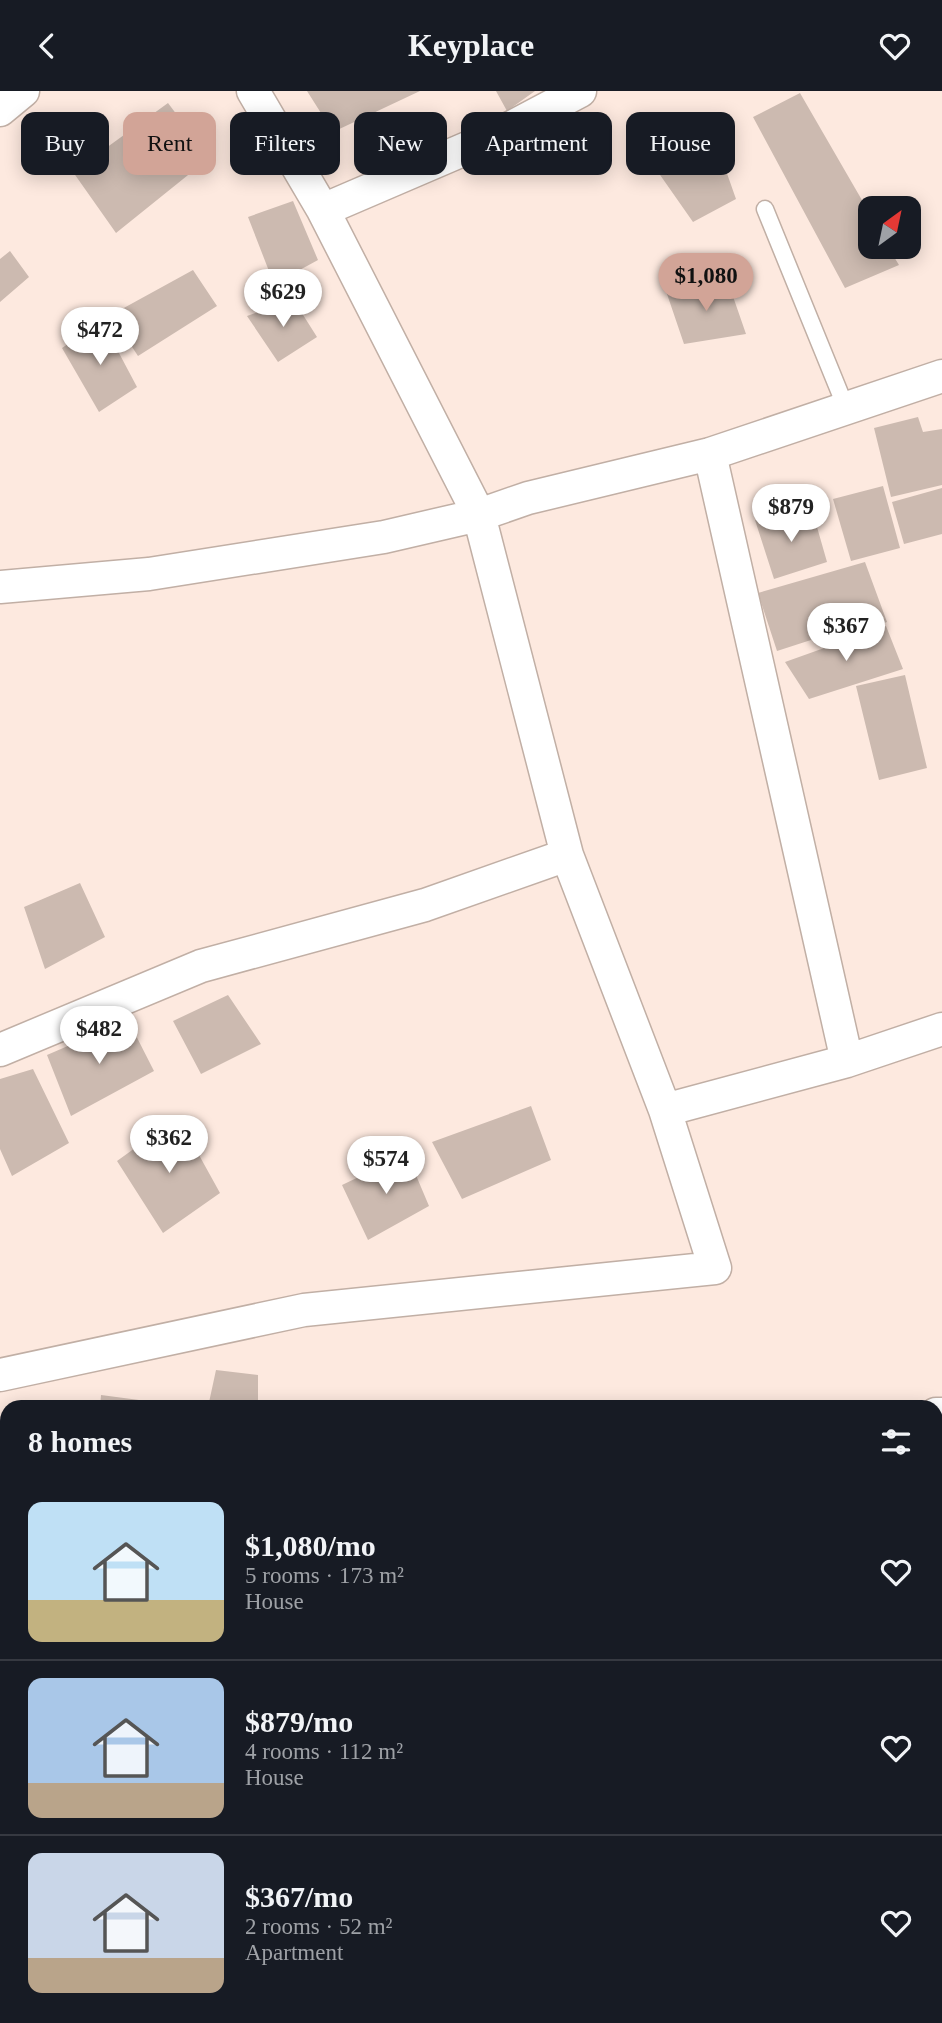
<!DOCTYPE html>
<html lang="en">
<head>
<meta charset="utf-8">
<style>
	:root { --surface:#171b24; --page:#20242c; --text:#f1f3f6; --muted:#9ea1a6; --line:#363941; --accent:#d2a497 }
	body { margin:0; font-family:"Times New Roman",serif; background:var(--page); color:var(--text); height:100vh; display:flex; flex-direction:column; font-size:26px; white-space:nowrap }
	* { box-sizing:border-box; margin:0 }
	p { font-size:23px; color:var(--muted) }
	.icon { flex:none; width:38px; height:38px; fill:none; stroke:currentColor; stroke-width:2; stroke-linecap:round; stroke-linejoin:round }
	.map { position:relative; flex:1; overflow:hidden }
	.side { position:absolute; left:0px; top:1309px; width:943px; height:623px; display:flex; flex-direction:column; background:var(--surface); border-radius:21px 21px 0 0; box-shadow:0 4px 18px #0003 }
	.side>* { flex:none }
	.top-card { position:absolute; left:21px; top:21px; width:901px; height:63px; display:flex; gap:14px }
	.needle { width:46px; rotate:33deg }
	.controls { position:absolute; left:858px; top:105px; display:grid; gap:14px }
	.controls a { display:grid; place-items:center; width:63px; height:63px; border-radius:14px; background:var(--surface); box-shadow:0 4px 18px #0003; font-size:35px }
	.price { position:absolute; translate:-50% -60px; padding:0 16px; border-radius:24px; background:#fff; color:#222; font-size:23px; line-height:46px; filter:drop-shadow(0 2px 4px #0008) }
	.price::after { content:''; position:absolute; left:50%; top:42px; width:21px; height:16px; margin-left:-10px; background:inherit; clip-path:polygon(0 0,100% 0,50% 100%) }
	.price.selected { background:var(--accent); color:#111 }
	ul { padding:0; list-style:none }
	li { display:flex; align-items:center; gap:21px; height:175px; padding:0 28px }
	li+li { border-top:2px solid var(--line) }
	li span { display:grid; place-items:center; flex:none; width:196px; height:140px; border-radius:14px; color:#555 }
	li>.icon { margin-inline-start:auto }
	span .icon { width:84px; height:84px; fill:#fffc; stroke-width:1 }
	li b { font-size:30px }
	h2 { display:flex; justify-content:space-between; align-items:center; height:84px; padding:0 28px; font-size:30px }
	.chip { padding:0 24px; border-radius:14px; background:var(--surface); box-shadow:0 4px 18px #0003; font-size:24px; line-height:63px }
	.chip.selected { background:var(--accent); color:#111 }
	header { display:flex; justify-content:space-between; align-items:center; height:91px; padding:0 28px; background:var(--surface); font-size:32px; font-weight:800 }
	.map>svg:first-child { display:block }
	.building { fill:#ccbab0 }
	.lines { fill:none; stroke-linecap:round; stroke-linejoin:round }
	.lane-casing { stroke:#c1afa5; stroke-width:19 }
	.street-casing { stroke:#c1afa5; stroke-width:35 }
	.lane { stroke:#fff; stroke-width:16 }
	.street { stroke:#fff; stroke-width:32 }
</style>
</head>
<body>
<header><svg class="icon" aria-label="back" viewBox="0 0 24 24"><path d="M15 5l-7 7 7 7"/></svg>Keyplace<svg class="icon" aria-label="heart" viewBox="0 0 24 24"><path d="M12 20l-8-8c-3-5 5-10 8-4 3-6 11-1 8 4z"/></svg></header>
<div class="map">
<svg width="942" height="1932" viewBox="0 0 942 1932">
	<rect width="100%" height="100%" fill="#fde9df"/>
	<!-- building -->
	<path class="building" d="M307,0h113l-87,41z
		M496,0h39l-28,20z
		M800,2l70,121v33h18l11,18 -54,23 -92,-171z
		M168,12l18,24 -7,13 19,27 -82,66 -43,-61z
		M718,57l18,51 -43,23 -35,-50z
		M293,110l25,59 -44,24 -26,-67z
		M10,160l19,26 -29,25v-43z
		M193,179l24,36 -79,50 -27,-41z
		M728,191l18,52 -62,10 -17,-50z
		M293,208l24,38 -39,25 -31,-46z
		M102,230l35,66 -38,25 -37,-64z
		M918,326l5,15 19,-3v56l-51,12 -17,-69z
		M883,395l17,62 -49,13 -18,-62z
		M942,397v46l-38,10 -12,-42z
		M813,422l14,49 -53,17 -19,-59z
		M865,471l22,60 -28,10 -11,-4 -71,23 -19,-58z
		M886,535l17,43 -94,30 -24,-37z
		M905,584l22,93 -48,12 -23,-94z
		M80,792l25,54 -60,32 -21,-62z
		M228,904l33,49 -60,30 -28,-53z
		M128,929l26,51 -83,45 -24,-61z
		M33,978l36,74 -57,33 -12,-27v-70z
		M531,1015l20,54 -89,39 -30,-57z
		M178,1026l42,76 -57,40 -46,-72z
		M407,1063l22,52 -61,34 -26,-55z
		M216,1279l42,5v32h-50z
		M101,1304l76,10v2h-77z
		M0,1338l7,1v53l-7,-1z"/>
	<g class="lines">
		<defs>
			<path id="lane" d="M765,118l81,199"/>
			<path id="street" d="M0,19l23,-19
				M323,119l170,-73 87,-46
				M710,363l137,607
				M0,496l149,-13 235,-37 95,-22 49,-17 182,-44 232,-78
				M0,959l201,-84 224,-61 142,-50
				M665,1019l182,-49 95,-32
				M0,1284l304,-65 411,-42 -50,-158 -98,-255 -88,-340 -156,-305 -70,-119
				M936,1323h6
				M936,1431l6,6"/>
		</defs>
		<!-- lane casing -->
		<use href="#lane" class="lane-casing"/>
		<!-- street casing -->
		<use href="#street" class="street-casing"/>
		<!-- lane -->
		<use href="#lane" class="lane"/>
		<!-- street -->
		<use href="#street" class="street"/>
	</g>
</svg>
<div class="controls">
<a><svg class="needle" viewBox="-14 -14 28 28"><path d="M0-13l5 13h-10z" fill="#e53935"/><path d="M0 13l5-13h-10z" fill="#9ea1a6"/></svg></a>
</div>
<b class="price selected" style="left:706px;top:222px">$1,080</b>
<b class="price" style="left:283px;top:238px">$629</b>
<b class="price" style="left:100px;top:276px">$472</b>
<b class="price" style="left:791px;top:453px">$879</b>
<b class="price" style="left:846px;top:572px">$367</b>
<b class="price" style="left:99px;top:975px">$482</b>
<b class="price" style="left:169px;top:1084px">$362</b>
<b class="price" style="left:386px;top:1105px">$574</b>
<div class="top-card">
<a class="chip">Buy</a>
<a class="chip selected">Rent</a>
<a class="chip">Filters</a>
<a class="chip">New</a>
<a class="chip">Apartment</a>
<a class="chip">House</a>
</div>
<section class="side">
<h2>8 homes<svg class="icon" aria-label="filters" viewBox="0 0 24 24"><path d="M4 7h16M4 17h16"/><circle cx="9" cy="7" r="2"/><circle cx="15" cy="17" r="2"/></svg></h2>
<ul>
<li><span style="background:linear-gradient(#bfe0f5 70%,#c2b280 0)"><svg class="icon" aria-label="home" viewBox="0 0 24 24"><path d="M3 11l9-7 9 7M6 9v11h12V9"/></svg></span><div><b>$1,080/mo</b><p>5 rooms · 173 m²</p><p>House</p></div><svg class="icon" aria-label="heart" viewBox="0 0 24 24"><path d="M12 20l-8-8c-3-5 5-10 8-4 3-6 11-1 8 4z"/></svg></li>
<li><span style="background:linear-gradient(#a9c7e8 75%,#b9a48a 0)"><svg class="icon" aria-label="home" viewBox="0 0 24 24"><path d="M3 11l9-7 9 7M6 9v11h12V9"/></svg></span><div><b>$879/mo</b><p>4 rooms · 112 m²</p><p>House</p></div><svg class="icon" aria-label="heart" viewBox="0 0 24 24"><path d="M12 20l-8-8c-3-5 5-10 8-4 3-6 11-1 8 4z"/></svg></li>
<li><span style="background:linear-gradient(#c9d6e8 75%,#b9a48a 0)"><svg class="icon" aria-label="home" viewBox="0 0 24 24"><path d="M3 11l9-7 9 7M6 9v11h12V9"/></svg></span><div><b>$367/mo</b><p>2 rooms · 52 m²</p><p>Apartment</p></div><svg class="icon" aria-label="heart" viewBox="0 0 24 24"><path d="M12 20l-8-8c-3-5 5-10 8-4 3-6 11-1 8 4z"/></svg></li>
</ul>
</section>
</div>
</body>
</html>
